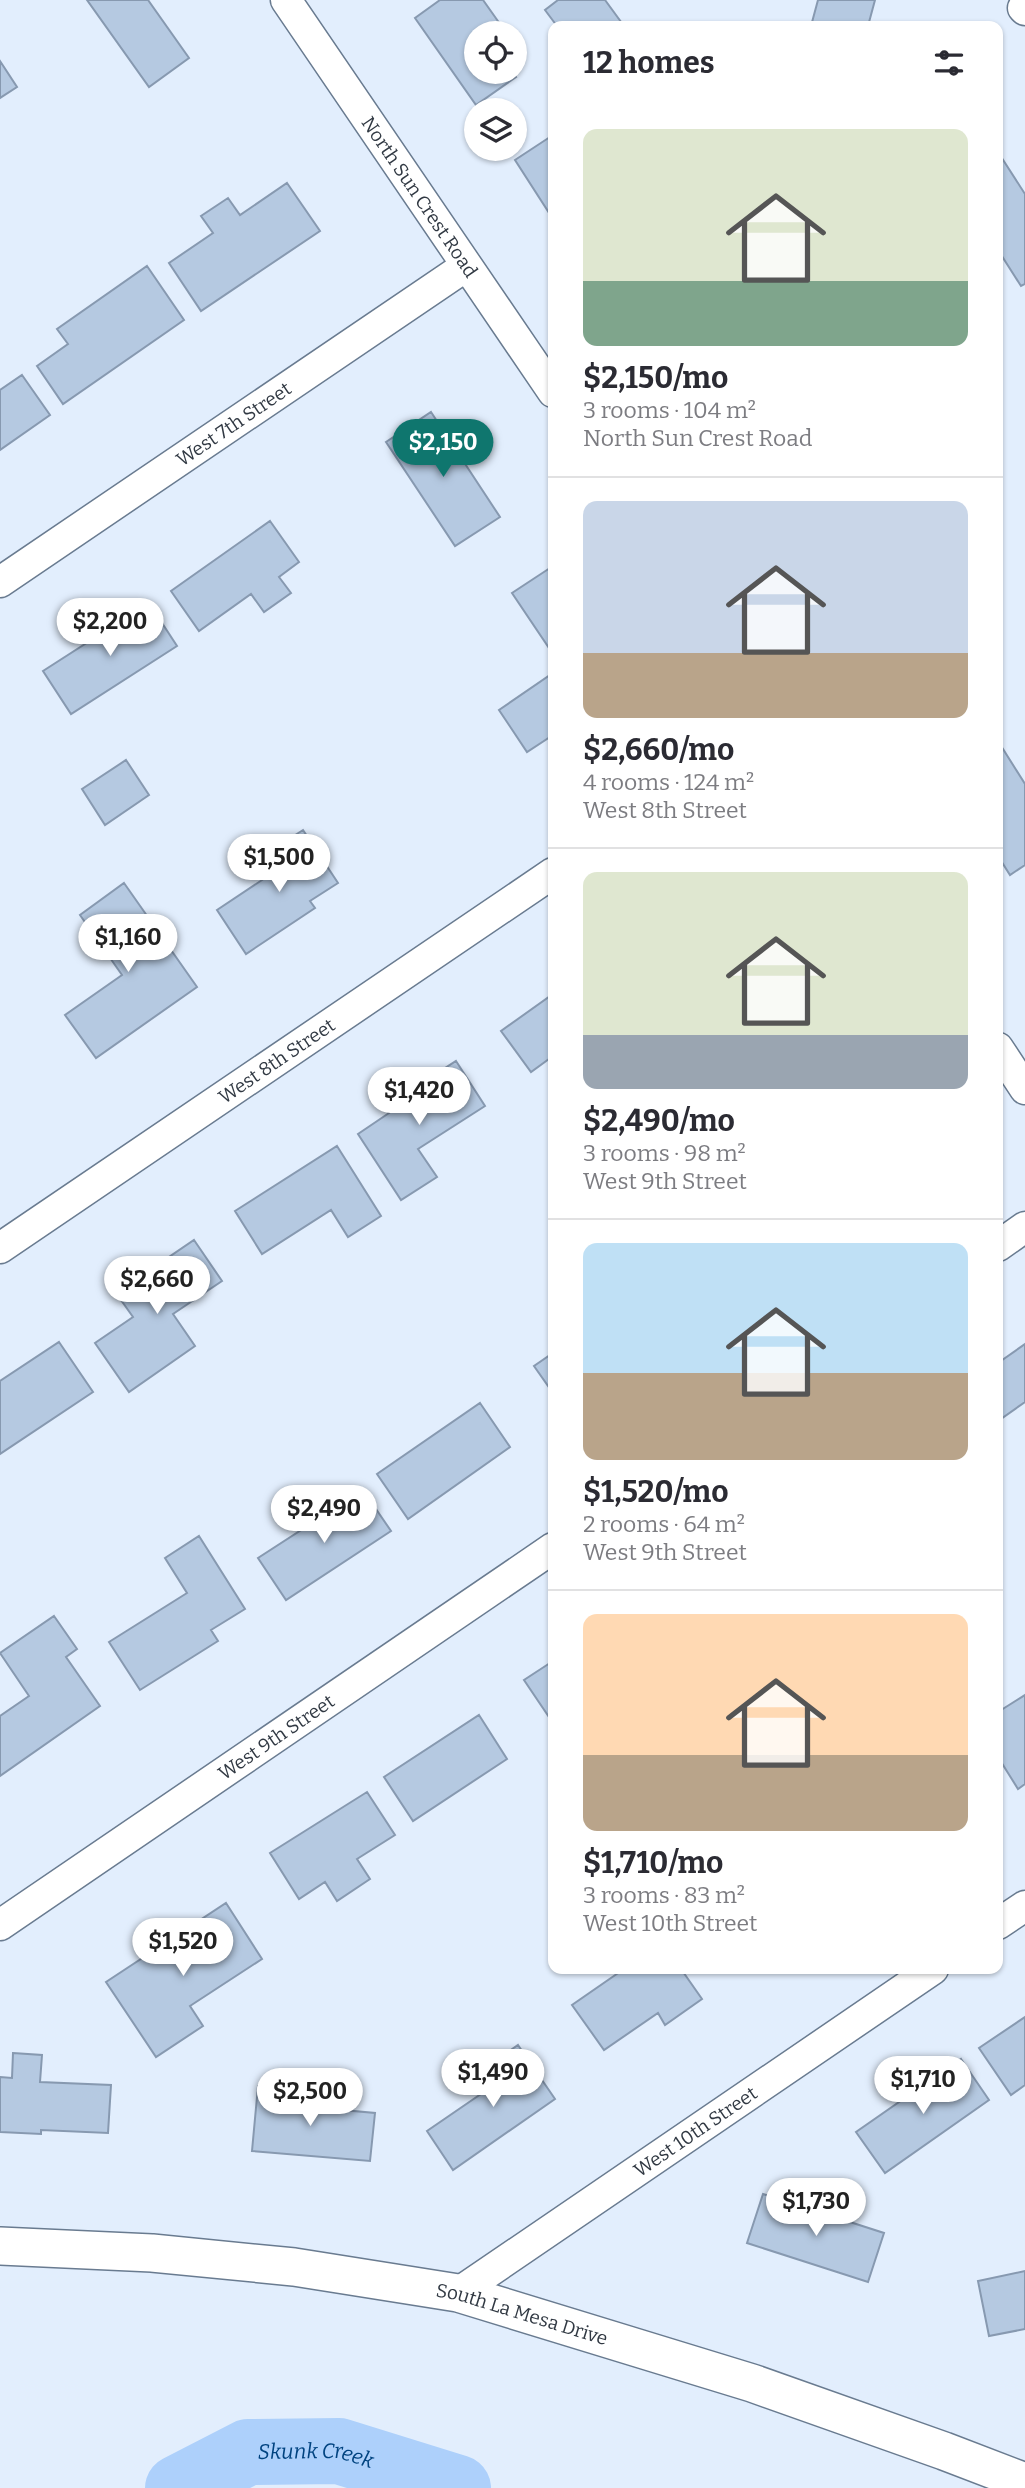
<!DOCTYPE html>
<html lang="en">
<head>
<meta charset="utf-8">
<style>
	:root { --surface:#fff; --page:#f7f7f7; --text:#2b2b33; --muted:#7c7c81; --line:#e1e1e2; --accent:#0f766e }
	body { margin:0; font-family:Bitter,serif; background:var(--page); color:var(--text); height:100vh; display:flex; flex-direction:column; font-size:26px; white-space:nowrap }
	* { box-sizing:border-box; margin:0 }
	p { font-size:23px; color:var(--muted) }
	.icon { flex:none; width:38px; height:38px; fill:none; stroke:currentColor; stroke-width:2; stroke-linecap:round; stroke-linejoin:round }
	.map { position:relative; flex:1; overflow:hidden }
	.details { position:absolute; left:548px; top:21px; width:455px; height:1953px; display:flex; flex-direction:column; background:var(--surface); border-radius:14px; box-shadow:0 2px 5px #0004 }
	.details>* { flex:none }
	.tools { position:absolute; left:464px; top:21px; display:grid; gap:14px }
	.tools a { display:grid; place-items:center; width:63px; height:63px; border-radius:50%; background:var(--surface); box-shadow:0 2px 5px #0004; font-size:35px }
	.price { position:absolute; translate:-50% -60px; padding:0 16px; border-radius:24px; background:#fff; color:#222; font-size:23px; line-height:46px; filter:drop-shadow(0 2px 4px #0008) }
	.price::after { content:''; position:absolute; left:50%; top:42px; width:21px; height:16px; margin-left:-10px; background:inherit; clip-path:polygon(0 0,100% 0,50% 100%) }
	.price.on { background:var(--accent); color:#fff }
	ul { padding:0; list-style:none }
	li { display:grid; align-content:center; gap:14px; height:371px; padding:0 35px }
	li+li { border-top:2px solid var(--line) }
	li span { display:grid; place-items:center; height:217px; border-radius:14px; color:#555 }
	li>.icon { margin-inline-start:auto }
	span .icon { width:126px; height:126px; fill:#fffc; stroke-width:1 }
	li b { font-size:30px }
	h2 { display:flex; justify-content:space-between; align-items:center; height:84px; padding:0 35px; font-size:30px }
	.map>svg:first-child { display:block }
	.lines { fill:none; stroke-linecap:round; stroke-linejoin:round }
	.river { stroke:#add0fb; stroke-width:66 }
	.building { fill:#b5c9e1; stroke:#8799b0; stroke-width:2 }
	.minor-casing { stroke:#697b90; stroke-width:33 }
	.tertiary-casing { stroke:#697b90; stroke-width:40 }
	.minor { stroke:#fff; stroke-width:30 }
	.tertiary { stroke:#fff; stroke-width:37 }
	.labels { text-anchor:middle; stroke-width:6; stroke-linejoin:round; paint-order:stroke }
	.street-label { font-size:19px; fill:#313943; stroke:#e2eefd }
	.water-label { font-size:21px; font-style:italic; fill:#004380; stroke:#e2eefd }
</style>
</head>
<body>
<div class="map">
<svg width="1025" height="2488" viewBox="0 0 1025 2488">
	<rect width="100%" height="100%" fill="#e2eefd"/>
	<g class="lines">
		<!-- river -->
		<path class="river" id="s1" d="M178,2488l70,-36 91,-1 119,37"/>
	</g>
	<!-- building -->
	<path class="building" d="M87,0h61l41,58 -40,29z
		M440,0h43l17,24 -12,9h-12v39h36l4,5 -40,28 -61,-87z
		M558,0h47l19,26h-67l-12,-16z
		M818,0h57l-7,26h-57z
		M0,61l17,26 -17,11z
		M553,135v84l-38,-59z
		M998,152l27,42v90l-4,2 -23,-36z
		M287,183l33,48 -119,80 -32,-48 44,-30 -12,-17 27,-18 12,17z
		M147,266l37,54 -121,84 -26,-38 31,-22 -11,-15z
		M22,375l28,40 -50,35v-60z
		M431,412l69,105 -45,29 -69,-104z
		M270,521l29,41 -20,15 12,16 -27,19 -13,-18 -52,37 -28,-40z
		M553,566v79l-4,3 -37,-55z
		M149,603l28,43 -106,68 -28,-43z
		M553,673v62l-26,17 -28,-42z
		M998,741l27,43v81l-15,10 -12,-19z
		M126,760l23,35 -44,30 -23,-36z
		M303,830l35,53 -28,18 5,7 -69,46 -29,-44 63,-42 -10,-17z
		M124,883l73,104 -101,71 -31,-43 57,-40 -42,-60z
		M553,994v62l-22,16 -30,-41z
		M456,1061l29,45 -67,43 19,28 -36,23 -43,-66 31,-21 -4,-6z
		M337,1146l44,70 -33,21 -17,-27 -69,44 -27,-43z
		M194,1240l28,41 -49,33 22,32 -66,46 -34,-49 38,-26 -17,-24z
		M59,1342l34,50 -93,62v-73z
		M1025,1344v58l-27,19v-58z
		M553,1353v40l-19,-27z
		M480,1403l30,44 -102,72 -31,-45z
		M363,1490l28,41 -105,69 -28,-42z
		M199,1536l46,73 -34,21 7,11 -78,49 -31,-48 78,-49 -22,-35z
		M54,1616l23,33 -11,8 34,49 -100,70v-60l29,-20 -29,-43z
		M553,1661v62l-29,-43z
		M1025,1695v89l-7,5 -20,-32v-45z
		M479,1715l28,44 -94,62 -29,-44z
		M367,1792l28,43 -38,24 13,20 -33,22 -12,-19 -26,17 -29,-46z
		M226,1903l36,56 -72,47 13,20 -47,31 -50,-75z
		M624,1969h57l21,30 -37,26 -7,-12 -54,37 -32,-45z
		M1025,2017v68l-14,10 -32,-47z
		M518,2045l37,54 -102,71 -26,-39 67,-46 -11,-16z
		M13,2053l29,2 -2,27 71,3 -3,48 -67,-3v4l-41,-2v-55l12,1z
		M961,2059l28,41 -104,73 -29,-41z
		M258,2086l42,4 -1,16 76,7 -5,48 -118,-10z
		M763,2194l121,39 -16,49 -121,-39z
		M1025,2271v58l-36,7 -11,-55z"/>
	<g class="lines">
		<defs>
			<g id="minor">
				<path id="s2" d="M286,0l267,392"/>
				<path d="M1023,8l2,2"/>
				<path id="s3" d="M0,582l466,-316"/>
				<path d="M998,1048l27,41"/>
				<path d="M998,1246l27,-19"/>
				<path id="s4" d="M0,1248l553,-375"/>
				<path d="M998,1924l27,-18"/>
				<path id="s5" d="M0,1925l553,-377"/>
				<path id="s6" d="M458,2293l475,-324"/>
			</g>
			<g id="tertiary">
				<path id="s7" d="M0,2246l152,7 142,14 164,26 294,90 192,68 81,31"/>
			</g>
		</defs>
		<!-- minor casing -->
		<use href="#minor" class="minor-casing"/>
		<!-- tertiary casing -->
		<use href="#tertiary" class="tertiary-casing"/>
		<!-- minor -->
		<use href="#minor" class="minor"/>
		<!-- tertiary -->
		<use href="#tertiary" class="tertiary"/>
	</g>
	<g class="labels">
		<!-- street labels -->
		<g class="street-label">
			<text dy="7" stroke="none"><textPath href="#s2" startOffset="238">North Sun Crest Road</textPath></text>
			<text dy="7" stroke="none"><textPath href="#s3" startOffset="282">West 7th Street</textPath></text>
			<text dy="7" stroke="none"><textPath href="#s4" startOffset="334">West 8th Street</textPath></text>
			<text dy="7" stroke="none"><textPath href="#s5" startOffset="334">West 9th Street</textPath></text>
			<text dy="7" stroke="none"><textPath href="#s6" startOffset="287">West 10th Street</textPath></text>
			<text dy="7" stroke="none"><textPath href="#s7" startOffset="528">South La Mesa Drive</textPath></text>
		</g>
		<!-- water labels -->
		<g class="water-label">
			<text dy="7" stroke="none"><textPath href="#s1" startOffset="147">Skunk Creek</textPath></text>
		</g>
	</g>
</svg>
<div class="tools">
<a><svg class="icon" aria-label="locate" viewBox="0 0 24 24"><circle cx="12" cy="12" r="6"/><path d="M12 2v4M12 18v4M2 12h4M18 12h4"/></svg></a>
<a><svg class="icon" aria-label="layers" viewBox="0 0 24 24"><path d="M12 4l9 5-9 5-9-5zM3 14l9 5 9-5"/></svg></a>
</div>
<b class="price on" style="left:443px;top:479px">$2,150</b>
<b class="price" style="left:110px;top:658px">$2,200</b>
<b class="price" style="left:279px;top:894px">$1,500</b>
<b class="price" style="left:128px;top:974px">$1,160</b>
<b class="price" style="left:419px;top:1127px">$1,420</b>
<b class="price" style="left:157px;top:1316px">$2,660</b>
<b class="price" style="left:324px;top:1545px">$2,490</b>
<b class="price" style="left:183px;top:1978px">$1,520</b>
<b class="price" style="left:493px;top:2109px">$1,490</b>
<b class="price" style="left:923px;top:2116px">$1,710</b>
<b class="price" style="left:310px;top:2128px">$2,500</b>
<b class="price" style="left:816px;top:2238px">$1,730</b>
<section class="details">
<h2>12 homes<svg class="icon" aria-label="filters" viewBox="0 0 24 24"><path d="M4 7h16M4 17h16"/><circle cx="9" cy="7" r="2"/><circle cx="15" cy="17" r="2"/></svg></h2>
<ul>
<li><span style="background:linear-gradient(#dfe7d0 70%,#7fa58c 0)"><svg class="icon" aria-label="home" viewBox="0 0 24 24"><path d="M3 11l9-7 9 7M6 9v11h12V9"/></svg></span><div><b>$2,150/mo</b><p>3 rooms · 104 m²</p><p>North Sun Crest Road</p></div></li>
<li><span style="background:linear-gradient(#c9d6e8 70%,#b9a48a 0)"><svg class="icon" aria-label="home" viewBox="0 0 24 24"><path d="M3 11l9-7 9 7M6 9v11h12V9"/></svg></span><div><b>$2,660/mo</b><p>4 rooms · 124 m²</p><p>West 8th Street</p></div></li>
<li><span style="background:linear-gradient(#dfe7d0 75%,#9aa5b1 0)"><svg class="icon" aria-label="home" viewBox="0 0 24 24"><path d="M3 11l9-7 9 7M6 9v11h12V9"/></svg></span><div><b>$2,490/mo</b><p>3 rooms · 98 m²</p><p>West 9th Street</p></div></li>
<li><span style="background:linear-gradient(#bfe0f5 60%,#b9a48a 0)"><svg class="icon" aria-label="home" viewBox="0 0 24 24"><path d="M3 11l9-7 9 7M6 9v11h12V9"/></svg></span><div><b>$1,520/mo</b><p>2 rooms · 64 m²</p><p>West 9th Street</p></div></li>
<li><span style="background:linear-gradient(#ffd9b3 65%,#b9a48a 0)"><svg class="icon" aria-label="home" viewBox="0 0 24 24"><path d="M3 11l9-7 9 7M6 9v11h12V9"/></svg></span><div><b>$1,710/mo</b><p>3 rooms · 83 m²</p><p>West 10th Street</p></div></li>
</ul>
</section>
</div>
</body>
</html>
